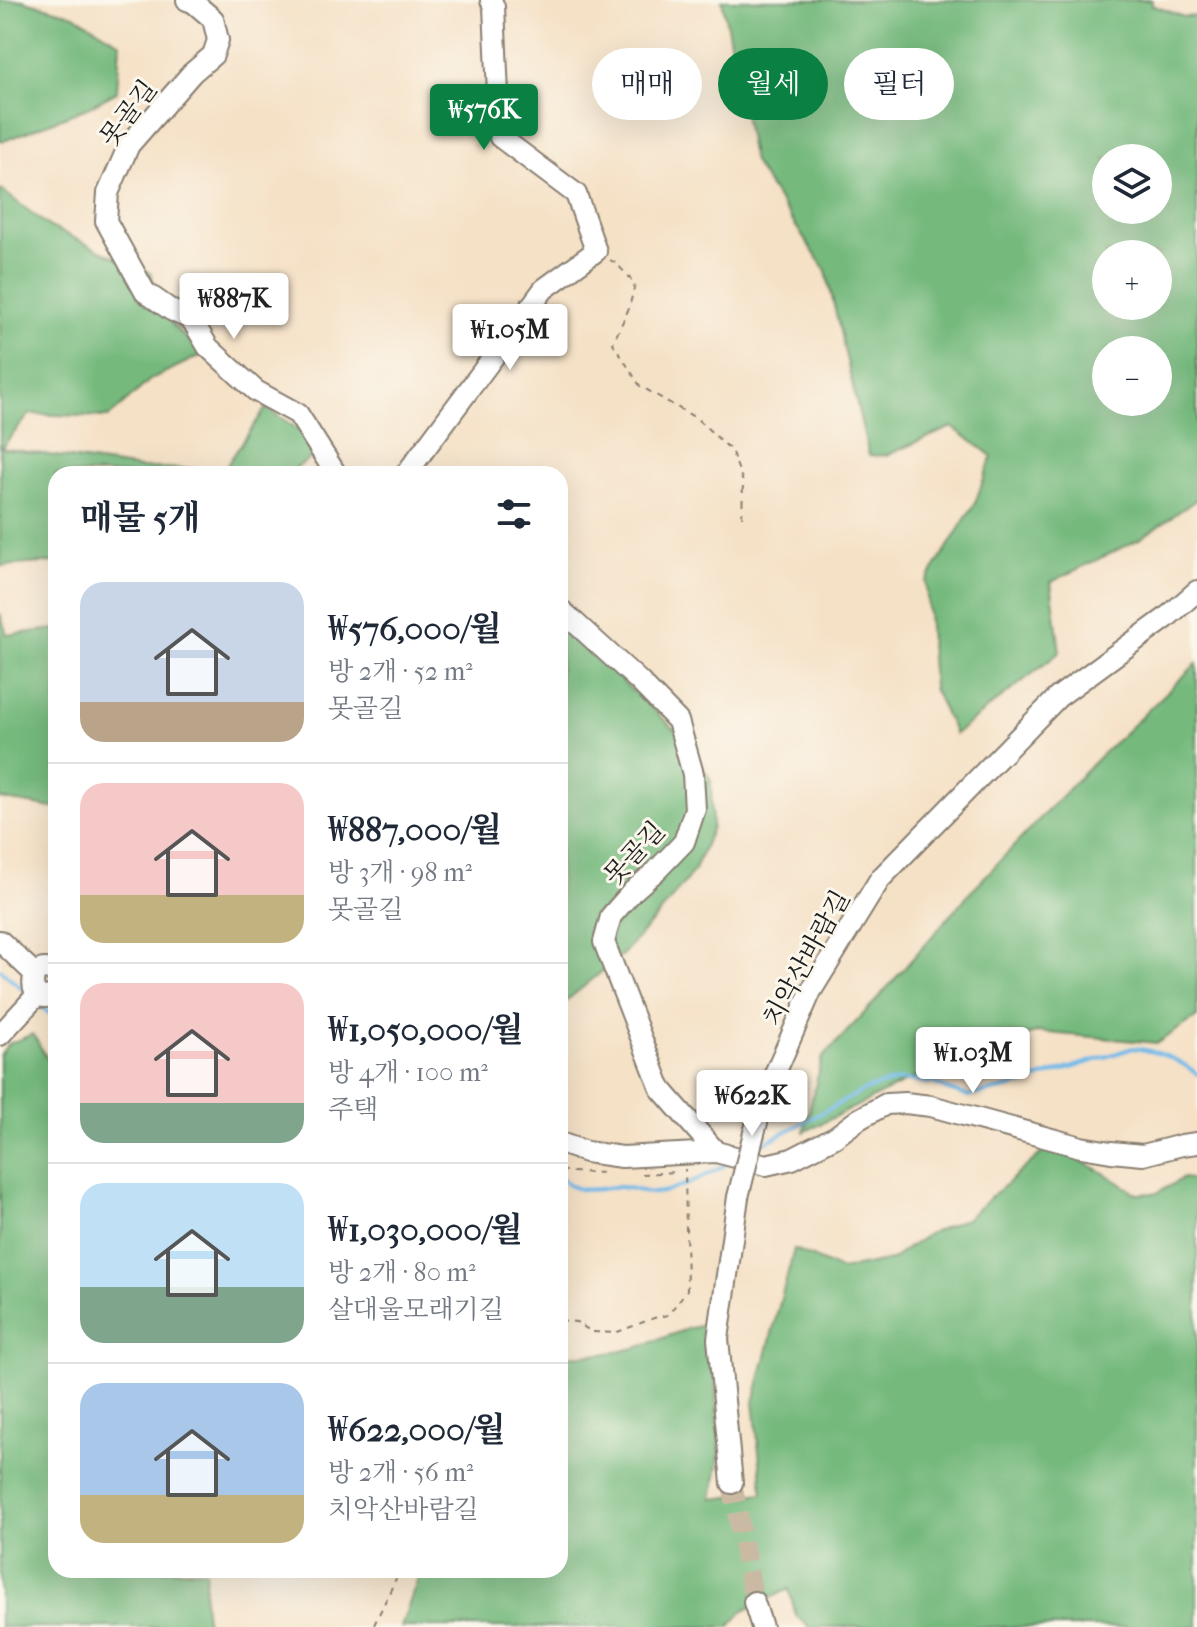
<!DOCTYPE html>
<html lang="ko">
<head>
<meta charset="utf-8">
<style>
	:root { --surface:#fff; --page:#f2f2f3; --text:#1f2937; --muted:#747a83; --line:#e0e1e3; --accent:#0b8043 }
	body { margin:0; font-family:"IM FELL French Canon","Noto Serif KR",serif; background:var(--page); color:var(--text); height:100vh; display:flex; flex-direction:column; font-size:30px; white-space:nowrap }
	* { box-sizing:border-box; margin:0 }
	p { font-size:26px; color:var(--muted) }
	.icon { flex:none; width:44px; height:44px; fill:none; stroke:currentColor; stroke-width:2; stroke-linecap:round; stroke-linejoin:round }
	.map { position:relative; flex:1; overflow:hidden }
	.drawer { position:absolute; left:48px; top:466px; width:520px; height:1112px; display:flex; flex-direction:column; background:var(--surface); border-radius:24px; box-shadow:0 8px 32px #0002 }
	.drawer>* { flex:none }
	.top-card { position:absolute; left:592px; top:48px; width:484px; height:72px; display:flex; gap:16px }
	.buttons { position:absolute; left:1092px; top:144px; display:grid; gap:16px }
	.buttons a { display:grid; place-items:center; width:80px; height:80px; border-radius:50%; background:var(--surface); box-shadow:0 8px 32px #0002; font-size:40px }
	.price { position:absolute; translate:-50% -68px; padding:0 18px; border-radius:8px; background:#fff; color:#222; font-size:26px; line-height:52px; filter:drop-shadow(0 2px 4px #0008) }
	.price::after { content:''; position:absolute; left:50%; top:48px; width:24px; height:18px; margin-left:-12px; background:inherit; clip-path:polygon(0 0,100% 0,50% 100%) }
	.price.selected { background:var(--accent); color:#fff }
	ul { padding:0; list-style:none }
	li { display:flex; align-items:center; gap:24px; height:200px; padding:0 32px }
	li+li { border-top:2px solid var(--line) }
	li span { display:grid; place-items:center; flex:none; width:224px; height:160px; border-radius:24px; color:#555 }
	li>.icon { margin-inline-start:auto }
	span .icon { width:96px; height:96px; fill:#fffc; stroke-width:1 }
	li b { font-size:34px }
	h2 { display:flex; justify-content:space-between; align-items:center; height:96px; padding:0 32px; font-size:34px }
	.pill { padding:0 28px; border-radius:36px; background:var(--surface); box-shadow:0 8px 32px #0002; font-size:28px; line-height:72px }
	.pill.selected { background:var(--accent); color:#fff }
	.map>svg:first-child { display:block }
	.forest { fill:#75b97d; stroke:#486a4c; stroke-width:2; fill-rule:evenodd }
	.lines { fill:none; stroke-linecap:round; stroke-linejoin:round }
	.stream { stroke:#71bae9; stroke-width:4 }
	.minor-tunnel { stroke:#cabaa4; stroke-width:20; stroke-dasharray:20 10; stroke-linecap:butt }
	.minor-casing { stroke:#887e71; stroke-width:24 }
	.path { stroke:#887e71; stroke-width:2; stroke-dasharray:6 6; stroke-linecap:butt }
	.minor { stroke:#fff; stroke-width:20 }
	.minor-bridge-casing { stroke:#887e71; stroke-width:24; stroke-linecap:butt }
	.minor-bridge { stroke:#fff; stroke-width:20 }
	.labels { text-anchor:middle; stroke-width:6; stroke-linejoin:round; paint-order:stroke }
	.street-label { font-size:26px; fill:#1c1c1c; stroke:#fbf7ec }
</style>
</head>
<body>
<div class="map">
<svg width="1197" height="1627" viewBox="0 0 1197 1627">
	<rect width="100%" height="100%" fill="#fbf7ec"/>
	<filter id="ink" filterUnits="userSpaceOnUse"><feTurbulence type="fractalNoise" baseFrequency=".0125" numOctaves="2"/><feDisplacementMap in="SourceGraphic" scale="16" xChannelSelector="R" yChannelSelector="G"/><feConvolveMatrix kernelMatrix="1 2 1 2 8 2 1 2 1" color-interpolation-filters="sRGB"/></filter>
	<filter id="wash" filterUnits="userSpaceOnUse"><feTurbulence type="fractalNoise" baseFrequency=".006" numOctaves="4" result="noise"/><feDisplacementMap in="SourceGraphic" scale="32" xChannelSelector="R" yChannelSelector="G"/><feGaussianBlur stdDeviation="1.8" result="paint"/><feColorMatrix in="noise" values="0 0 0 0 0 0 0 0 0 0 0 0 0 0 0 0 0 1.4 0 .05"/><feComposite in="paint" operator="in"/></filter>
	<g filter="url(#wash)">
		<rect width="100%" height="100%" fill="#f5e1c6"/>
		<!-- forest -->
		<path class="forest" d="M0,0h22l52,15 46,28 -3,49 -30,16 -83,33 -4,-1z
			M722,0h430v5l32,12 13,-1v483l-57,40 -89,43 9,70 -105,82 -22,-46 -7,-106 49,-79 17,-47 -40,-29 -65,28 -18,1 -43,-185 -73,-109zM1106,158h52v52h-52zM1106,254h52v52h-52zM1158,350v52h-52v-52z
			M0,189l50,38 100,46 22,52 32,29 -53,25 -42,38 -79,-3 -29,34 138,20 85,1 42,-61 60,40 -39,26h-231v88l-56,4z
			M0,613l7,22 49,-6v181l-3,-2 -53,-9z
			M560,624l122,112 29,44 1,47 -17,42 -35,44 -38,42 -62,51z
			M1197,663v354l-40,26 -119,-11 -114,41 -120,59 18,-74 51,-54 103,-118 114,-120z
			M33,1034l23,40v496h150l-2,32 3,25h-207v-572l8,-11z
			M1051,1145l50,26 36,23 20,-1 26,-15 14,2v447h-388l-13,-11 -7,-27 -46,22 -14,16h-328l20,-57h139v-214l43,-2 33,-6 51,-19 25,-6 8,130 -8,46 51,-6 -9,-91 40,-153 47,21 50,-10 37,-26 38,-15z"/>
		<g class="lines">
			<!-- stream -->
			<path class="stream" d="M0,969l28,25
				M37,1003l19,16
				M758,1142h8l101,-53 33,-9 35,3 11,6 22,7 43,-9 122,-39c24,3 45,10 64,26
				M560,1175c12,21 37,14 57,12 12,-1 24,6 37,6 16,0 62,-20 74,-31"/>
		</g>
	</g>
	<g filter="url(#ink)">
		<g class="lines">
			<!-- minor-tunnel -->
			<path class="minor-tunnel" d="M732,1483l22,119"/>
			<defs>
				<path id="minor" d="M187,0l6,2 20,17 5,21 -5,15 -21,18 -63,72 -21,48 -2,28 39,71 26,18 21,10 16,27 48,44 42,23 38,60
					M406,474l138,-185 52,-38 -20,-57 -76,-57 -6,-130 -3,-7
					M560,609l78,71 40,41 15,53 2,35 -11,33 -27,28 -25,22 -21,24 -7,26 57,147 55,63
					M0,941l35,33
					M56,973c-31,-19 -30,39 0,20
					M0,1035l38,-41
					M754,1133l9,-32 48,-110 69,-112 178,-182 108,-79 31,-27
					M560,1143l26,9 36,5 94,-5 50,13 26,-6 43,-22 24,-18 27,-15 19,-1 26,3 150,41 30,5 32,3 39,-10 15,-2
					M732,1483l-14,-144 20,-142
					M754,1602l8,25"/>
			</defs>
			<!-- minor casing -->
			<use href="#minor" class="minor-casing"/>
			<!-- path -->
			<path class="path" d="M610,260l7,4 18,20 -6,24 -16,35 27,43 56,32 35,32 12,32 -1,40
				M560,1170l10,2 37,1
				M642,1174l33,-2
				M560,1320l16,2 16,10 23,1 39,-15 14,-3 19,-25 -2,-121
				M374,1625l26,-55"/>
			<!-- minor -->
			<use href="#minor" class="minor"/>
			<defs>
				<path id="minor-bridge" d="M738,1197l16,-64"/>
			</defs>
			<!-- minor-bridge casing -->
			<use href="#minor-bridge" class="minor-bridge-casing"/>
			<!-- minor-bridge -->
			<use href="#minor-bridge" class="minor-bridge"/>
		</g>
	</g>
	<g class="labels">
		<!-- street labels -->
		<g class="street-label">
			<text transform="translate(128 113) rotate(-53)" y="9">못골길</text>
			<text transform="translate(634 853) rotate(-47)" y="9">못골길</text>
			<text transform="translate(806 958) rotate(-61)" y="9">치악산바람길</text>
		</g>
	</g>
</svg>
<div class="buttons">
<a><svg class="icon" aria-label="layers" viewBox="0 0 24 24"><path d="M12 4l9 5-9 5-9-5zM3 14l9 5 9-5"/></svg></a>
<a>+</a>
<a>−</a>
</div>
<b class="price selected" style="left:484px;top:152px">₩576K</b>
<b class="price" style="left:234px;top:341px">₩887K</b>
<b class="price" style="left:510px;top:372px">₩1.05M</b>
<b class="price" style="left:973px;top:1095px">₩1.03M</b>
<b class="price" style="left:752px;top:1138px">₩622K</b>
<div class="top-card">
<a class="pill">매매</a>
<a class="pill selected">월세</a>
<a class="pill">필터</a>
</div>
<section class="drawer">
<h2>매물 5개<svg class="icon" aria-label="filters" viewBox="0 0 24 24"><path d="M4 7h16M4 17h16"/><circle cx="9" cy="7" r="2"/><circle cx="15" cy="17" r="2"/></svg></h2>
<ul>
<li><span style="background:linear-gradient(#c9d6e8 75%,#b9a48a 0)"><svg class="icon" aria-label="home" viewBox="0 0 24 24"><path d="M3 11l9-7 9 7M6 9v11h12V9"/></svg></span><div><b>₩576,000/월</b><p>방 2개 · 52 m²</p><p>못골길</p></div></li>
<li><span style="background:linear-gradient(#f6c9c9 70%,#c2b280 0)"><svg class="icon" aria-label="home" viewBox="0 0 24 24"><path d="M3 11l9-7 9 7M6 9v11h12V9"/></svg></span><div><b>₩887,000/월</b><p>방 3개 · 98 m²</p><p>못골길</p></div></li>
<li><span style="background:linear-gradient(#f6c9c9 75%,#7fa58c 0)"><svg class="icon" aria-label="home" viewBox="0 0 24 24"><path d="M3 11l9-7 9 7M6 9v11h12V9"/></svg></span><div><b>₩1,050,000/월</b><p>방 4개 · 100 m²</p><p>주택</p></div></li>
<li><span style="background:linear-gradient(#bfe0f5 65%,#7fa58c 0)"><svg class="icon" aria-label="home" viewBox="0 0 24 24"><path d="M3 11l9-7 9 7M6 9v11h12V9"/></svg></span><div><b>₩1,030,000/월</b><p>방 2개 · 80 m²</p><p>살대울모래기길</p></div></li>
<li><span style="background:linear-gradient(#a9c7e8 70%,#c2b280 0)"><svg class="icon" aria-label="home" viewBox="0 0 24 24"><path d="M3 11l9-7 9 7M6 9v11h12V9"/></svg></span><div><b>₩622,000/월</b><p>방 2개 · 56 m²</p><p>치악산바람길</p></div></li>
</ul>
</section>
</div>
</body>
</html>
